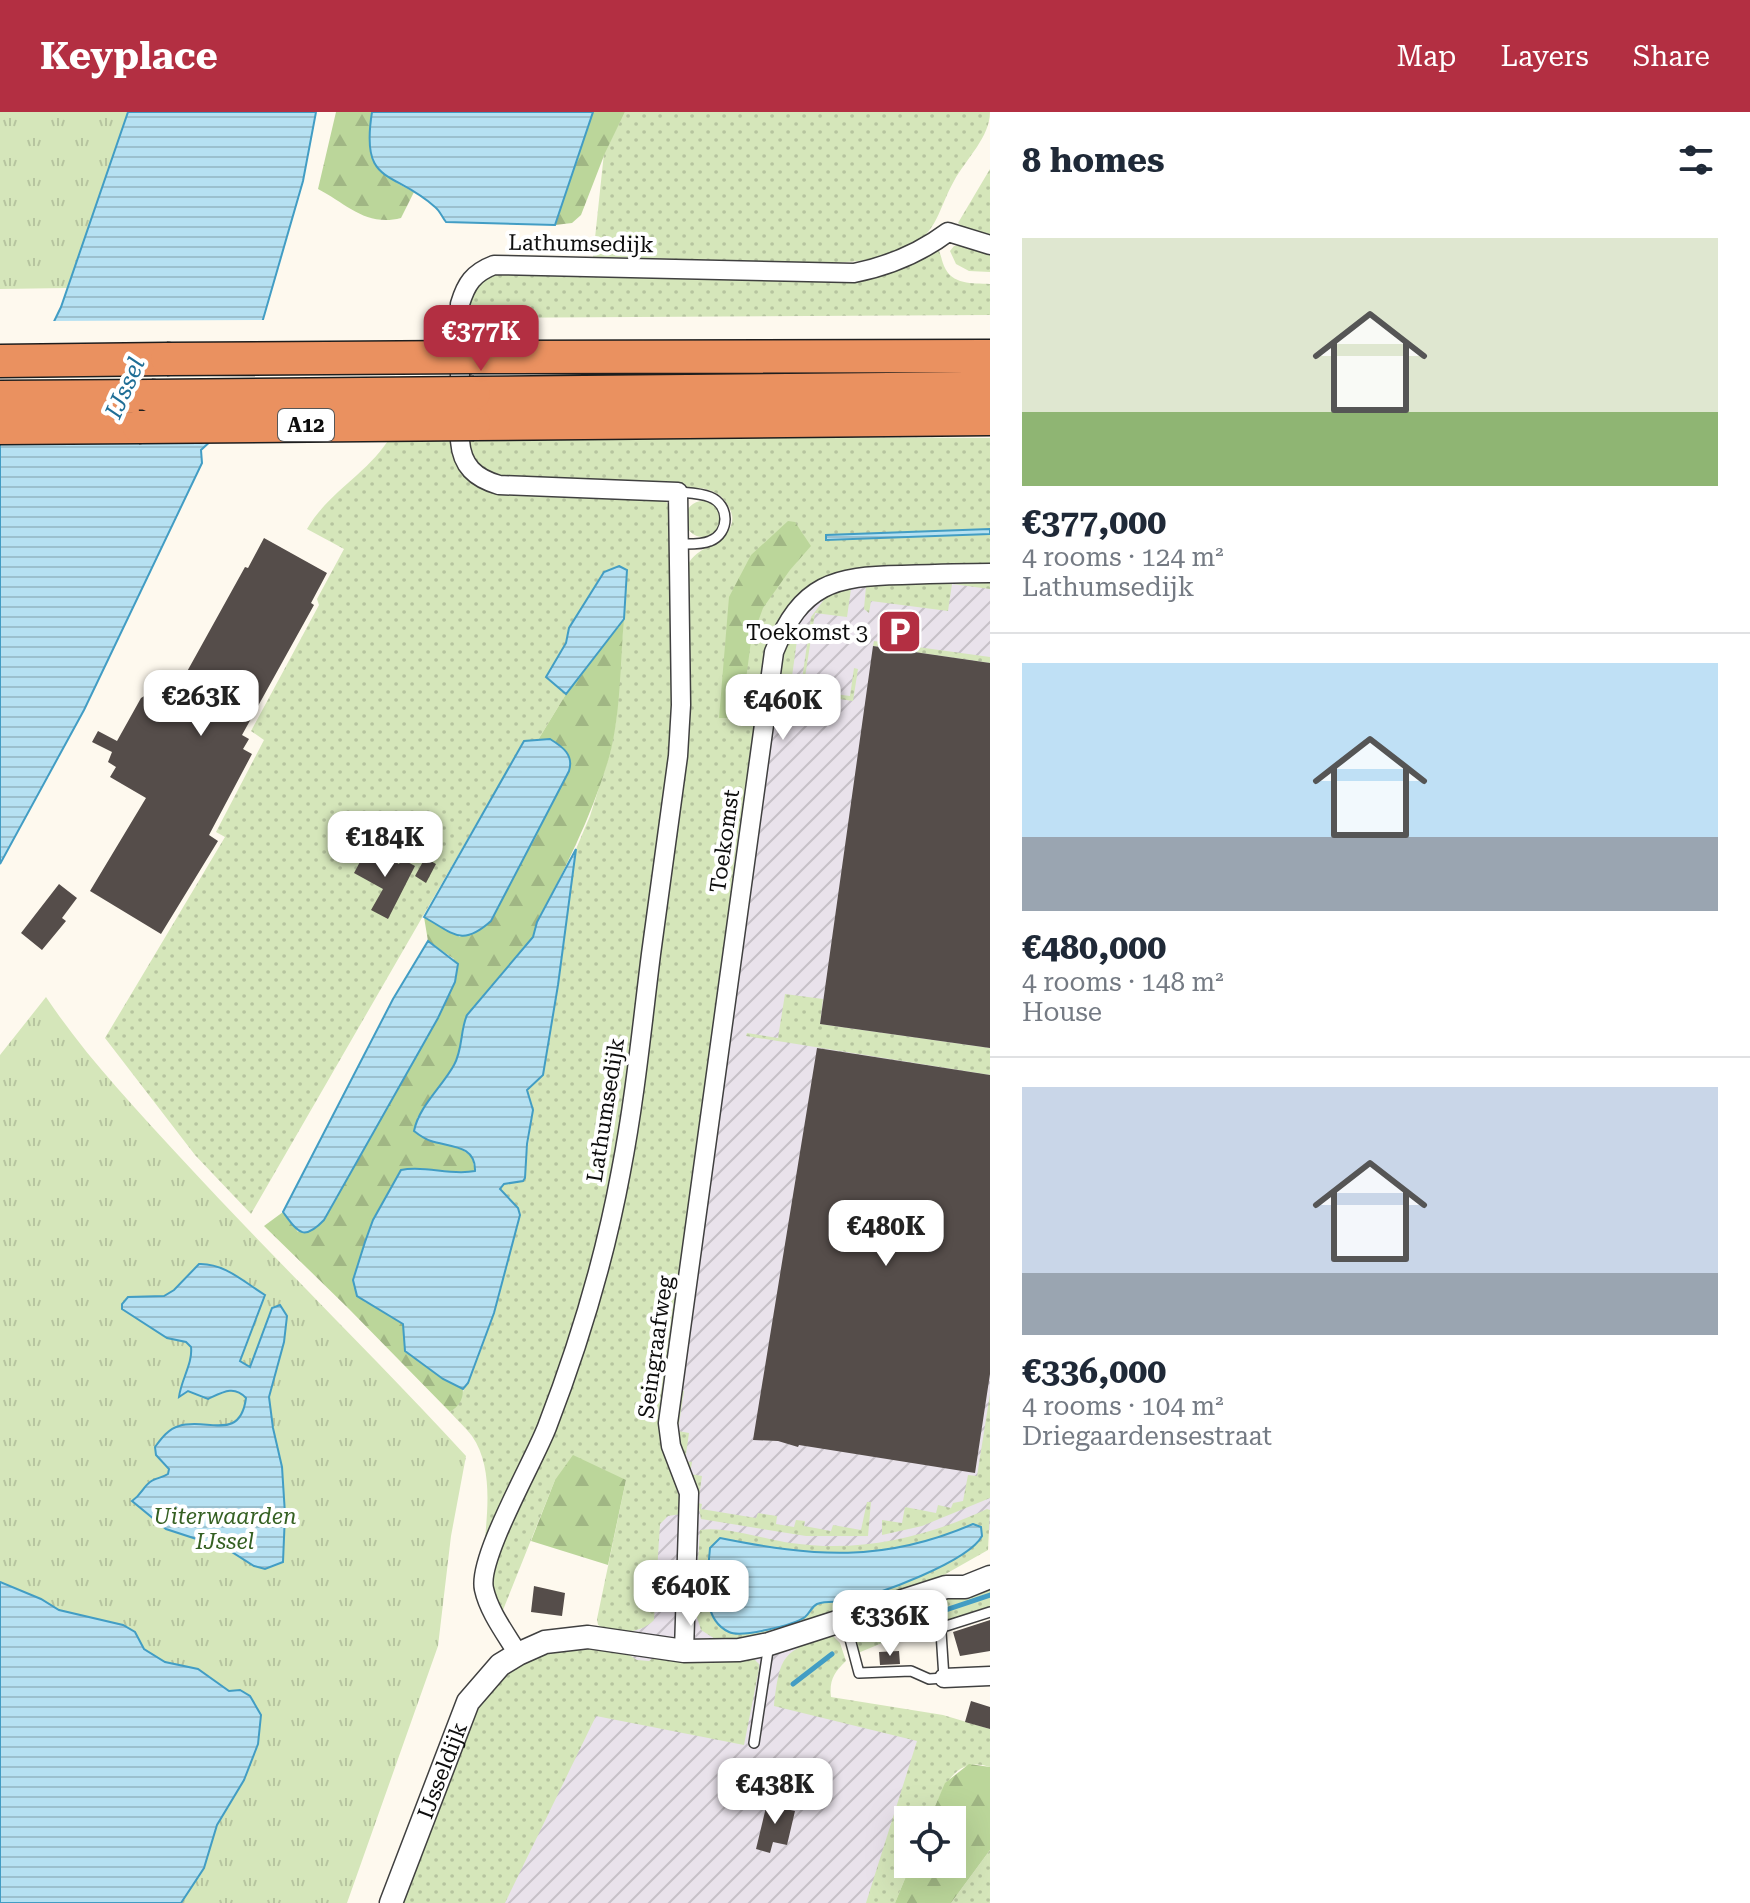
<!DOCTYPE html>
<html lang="en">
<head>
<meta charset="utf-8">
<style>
	:root { --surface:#fff; --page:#f6f6f7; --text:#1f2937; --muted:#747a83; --line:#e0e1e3; --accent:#b32f42 }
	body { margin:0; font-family:"Roboto Serif",serif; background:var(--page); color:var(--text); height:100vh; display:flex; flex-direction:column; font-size:30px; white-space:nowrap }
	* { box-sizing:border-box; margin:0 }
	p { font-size:26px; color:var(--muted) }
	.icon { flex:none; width:44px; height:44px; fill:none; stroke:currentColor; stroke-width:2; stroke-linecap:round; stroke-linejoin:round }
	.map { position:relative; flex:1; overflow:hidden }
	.panel { display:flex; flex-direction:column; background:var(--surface); width:760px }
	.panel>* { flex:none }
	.tools { position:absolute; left:894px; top:1694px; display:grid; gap:16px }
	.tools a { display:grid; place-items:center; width:72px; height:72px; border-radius:0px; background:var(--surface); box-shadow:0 8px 32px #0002; font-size:40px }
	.price { position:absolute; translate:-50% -68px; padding:0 18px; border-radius:16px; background:#fff; color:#222; font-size:26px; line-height:52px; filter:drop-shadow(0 2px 4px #0008) }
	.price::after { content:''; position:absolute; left:50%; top:48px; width:24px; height:18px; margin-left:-12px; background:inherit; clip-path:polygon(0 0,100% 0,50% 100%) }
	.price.active { background:var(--accent); color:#fff }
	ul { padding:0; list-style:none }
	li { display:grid; align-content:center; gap:16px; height:424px; padding:0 32px }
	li+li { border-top:2px solid var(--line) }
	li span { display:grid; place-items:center; height:248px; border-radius:0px; color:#555 }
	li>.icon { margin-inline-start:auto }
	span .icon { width:144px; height:144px; fill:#fffc; stroke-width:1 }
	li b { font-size:34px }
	h2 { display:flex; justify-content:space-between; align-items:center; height:96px; padding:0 32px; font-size:34px }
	header { display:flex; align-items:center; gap:48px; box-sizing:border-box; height:112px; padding:0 40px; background:var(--accent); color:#fff }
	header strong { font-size:38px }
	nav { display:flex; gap:44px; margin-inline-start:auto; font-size:28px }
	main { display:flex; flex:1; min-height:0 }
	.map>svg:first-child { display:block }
	.industrial { fill:url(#industrial-furrows) }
	.grass { fill:url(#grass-dots) }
	.forest { fill:url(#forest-firs) }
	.park { fill:url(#park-tufts) }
	.water { fill:url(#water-rules); stroke:#429dc4; stroke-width:2 }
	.pier { fill:#fef9ee }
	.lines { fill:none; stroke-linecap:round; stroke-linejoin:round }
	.stream { stroke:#429dc4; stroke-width:5 }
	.building { fill:#554d4a }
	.service-casing { stroke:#404040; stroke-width:12 }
	.minor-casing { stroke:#404040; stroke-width:21 }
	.tertiary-casing { stroke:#404040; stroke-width:25 }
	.motorway-casing { stroke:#1e1e1e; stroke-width:35 }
	.service { stroke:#fff; stroke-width:9 }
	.minor { stroke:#fff; stroke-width:18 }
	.tertiary { stroke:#fff; stroke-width:22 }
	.motorway { stroke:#ea9160; stroke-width:32 }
	.motorway-bridge-casing { stroke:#1e1e1e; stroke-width:35; stroke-linecap:butt }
	.motorway-bridge { stroke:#ea9160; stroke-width:32 }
	.labels { text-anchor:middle; stroke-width:8; stroke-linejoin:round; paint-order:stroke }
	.shield { fill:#fff; stroke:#565656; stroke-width:2 }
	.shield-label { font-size:20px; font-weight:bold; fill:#0d0d0d }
	.street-label { font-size:22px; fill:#0d0d0d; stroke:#fff }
	.poi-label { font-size:22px; fill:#0d0d0d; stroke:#fff; text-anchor:end }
	.park-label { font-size:22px; font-style:italic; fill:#356022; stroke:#fff }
	.water-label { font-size:24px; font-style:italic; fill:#1f6e96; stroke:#fff }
</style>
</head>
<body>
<header>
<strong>Keyplace</strong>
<nav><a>Map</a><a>Layers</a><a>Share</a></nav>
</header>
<main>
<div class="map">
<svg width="990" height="1791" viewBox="0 0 990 1791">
	<defs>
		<pattern id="industrial-furrows" width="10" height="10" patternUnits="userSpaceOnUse" patternTransform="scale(2)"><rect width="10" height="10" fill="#e9e2eb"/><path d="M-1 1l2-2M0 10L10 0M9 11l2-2" fill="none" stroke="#c7c1c8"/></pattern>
		<pattern id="grass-dots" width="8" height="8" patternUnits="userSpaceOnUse" patternTransform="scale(2)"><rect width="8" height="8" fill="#d5e6ba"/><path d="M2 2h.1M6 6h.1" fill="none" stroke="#b6c49f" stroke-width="1.8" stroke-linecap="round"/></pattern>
		<pattern id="forest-firs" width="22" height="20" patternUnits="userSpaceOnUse" patternTransform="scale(2)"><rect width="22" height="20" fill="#bbd69a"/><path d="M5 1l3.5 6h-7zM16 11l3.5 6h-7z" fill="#a0b684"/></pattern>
		<pattern id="park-tufts" width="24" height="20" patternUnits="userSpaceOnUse" patternTransform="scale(2)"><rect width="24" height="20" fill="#d5e6ba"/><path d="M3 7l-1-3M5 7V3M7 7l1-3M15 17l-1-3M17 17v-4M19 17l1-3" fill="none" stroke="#b6c49f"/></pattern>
		<pattern id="water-rules" width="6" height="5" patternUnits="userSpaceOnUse" patternTransform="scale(2)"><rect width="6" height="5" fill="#b6e1f2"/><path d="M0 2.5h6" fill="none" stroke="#9bc0ce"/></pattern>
	</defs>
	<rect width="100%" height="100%" fill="#fef9ee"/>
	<!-- industrial -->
	<path class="industrial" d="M990,357v1061l-171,58 -8,116 132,34 -35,82 -27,83h-390l145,-348 69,-961z"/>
	<!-- grass -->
	<path class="grass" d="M625,0h365c0,25 -24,47 -36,69 -16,28 -15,50 -47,68 -33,20 -122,12 -162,12 -51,-2 -102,-3 -152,-4l11,-104z
		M990,57v67l-22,-5 -10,-8z
		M963,133l27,8v19l-21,-1 -13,-7 -6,-13 4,-5z
		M937,135c4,6 4,12 7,19 8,19 28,17 46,18v31l-524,3 5,-29 21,-18 339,6z
		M456,323l19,45 187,16 9,13 6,190 -49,402 -24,125 -43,149 -77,175c3,-36 10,-82 -12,-114 -6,-8 -15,-16 -22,-24 12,-8 10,-19 18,-29l26,-70 26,-98 -2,-7 -19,-19 5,-5 19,-3 10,-71 -6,-20 5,-7 7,-3 19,-95 18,-136 14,-33 20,-63 6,-32 11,-151 -23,2 -35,56 -3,15 -19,34 19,17 -28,46 -14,1 -273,473 -56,-59 -90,-117 120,-201 -9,-5 48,-92 -13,-9 68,-126 -2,-6 27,-50 -37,-20c21,-37 62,-56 84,-93z
		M467,323l523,3v127l-137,3 -34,12 -12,9 -26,27 -17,35 -9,89 -95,683c-1,36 21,58 21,91l-13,2 -8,8 -6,96c-15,15 -40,15 -56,5l-1,-6 29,-139h-71l-54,135 -13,-39 72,-173 89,-391 36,-439c2,-4 2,-8 5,-12 11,-17 58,-25 37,-57 -6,-11 -16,-14 -27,-16l-195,-7 -33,-15z
		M685 407a18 18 0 1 1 36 0a18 18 0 1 1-36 0Z
		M990,469v8l-38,-5 -4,27 -77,-10 -2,12 -5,-4 2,-23 3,-3z
		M849,475l2,2 -4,28 -32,-4 -12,77 47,6 4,-28 4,1 -5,32 -53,-8 11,-76 15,-20z
		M792,524l5,4 -7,51 -11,-1 6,-42z
		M874,529l116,16v6l-117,-17z
		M785,882l38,5 -3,25 170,24v27l-244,-39 1,-3 31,5z
		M680,1279h4l-6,40 11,2 -4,28 7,1 -2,12 12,2 -4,27 4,1 -1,5 55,9 2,-5 19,3 -1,8 18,3 2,-7 9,1 -1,5 27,5 2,-6 28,5 6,-28h4l-3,34h-62l-105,-17c-3,-25 -17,-47 -23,-72 -5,-18 0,-38 2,-56z
		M990,1282v104l-68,28 -40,9v-15l20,3 3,-16 31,6 2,-8 13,3 2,-5 10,-2 5,-26 9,1z
		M987,1397l3,1 -2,40 -53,30 -182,60 -33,2 -19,-12 -6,-19 5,-81c25,-4 64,9 91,13 69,10 133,-5 196,-34z
		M990,1471v24l-79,24 -53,22 -2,-16 6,-12z
		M832,1523l8,8 6,18c-12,11 -17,20 -15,36l112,18 47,14v38c-37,-13 -49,26 -61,53h-21v44h3l-16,39h-29l51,-162 -143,-35c6,-51 8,-55 58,-71z
		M573,1534l47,3 17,11 12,1 7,-5 96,1 7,7v5l-15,76 -148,-29 -91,187h-104l77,-199c34,-39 45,-45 95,-58z
		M990,1738v53h-39z"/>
	<!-- forest -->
	<path class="forest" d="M336,0h36c-7,44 1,60 42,80l-13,26c-35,9 -54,-14 -83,-29z
		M593,0h32l-20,41 -24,62 -9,8 -17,2z
		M788,409l7,1 16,24 -21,24 -27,38 -12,33 -10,77h-22l10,-121 22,-42z
		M624,507c-4,44 -3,92 -14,135 -17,60 -44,113 -73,168l-4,15 -66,78c-4,9 -2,16 -4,25 -4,28 -28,58 -46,78l15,23 24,4 16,12 3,14c-25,4 -49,-6 -74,-1l-28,50 -20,60 12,22 15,6 23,16 2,27 38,28 20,10c0,11 -4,17 -13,23l-101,-103 -85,-83 19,-14 15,20 103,-150 37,-64 16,-59 -26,-18 -4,-24 36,20 109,-166c5,-17 -7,-22 -19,-32l-12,1 28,-46z
		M573,1343l53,25 -18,85 -77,-24 24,-61z
		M969,1652l21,3v83l-39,53h-56l16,-39h41v-44h-23l16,-37z"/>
	<!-- park -->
	<path class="park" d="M0,0h129l-62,176 -67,1z
		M46,885c38,57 86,108 133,159 94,102 193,198 287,300l-15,80 -13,110 -91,257h-347v-848z"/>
	<!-- water -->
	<path class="water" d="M128,0h188l-13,69 -41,142 -50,117 -11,10 1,13 -118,247 -84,154v-431l61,-126z
		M372,0h221l-38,113 -109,-3c-4,-5 -6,-11 -11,-15 -42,-38 -75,-20 -63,-95z
		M990,417v5l-164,6v-5z
		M619,454l8,4 -3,49 -58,75 -20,-17 20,-34 3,-15 35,-56z
		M550,627c13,8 24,16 19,32l-78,150c-29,26 -37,13 -67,-4l100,-176z
		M576,737l-18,136 -15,90 -16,15 6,20 -6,34 -2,34 -2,3 -19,3 -4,5 18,19 2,7 -26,98 -26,70 -5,6 -20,-10 -38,-28 -2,-27 -46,-28 -4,-16 12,-38 8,-22 28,-50c25,-5 49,6 74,1 1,-26 -25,-24 -44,-30 -6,-2 -12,-6 -17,-10 5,-25 28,-44 40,-66 9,-16 6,-34 13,-50l66,-78 4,-15z
		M428,829l30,23 -3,18 -17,36 -114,202c-21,22 -26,12 -41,-8l110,-213z
		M199,1152c25,-1 45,18 66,31l-25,66 10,6 22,-59 8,-3 7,11 -3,26 -15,55 4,31 9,39 3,47 -2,48 -18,7 -11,-3 -27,-17 -61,-20 -34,-28c10,-7 11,-14 18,-19 5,-4 12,-4 18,-8l1,-5 -13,-14 -1,-8c6,-8 13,-18 24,-21 27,-9 61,17 67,-28 -12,-13 -23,-6 -38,1l-20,-8 -9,6c2,-17 14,-34 12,-50l-5,-5 -19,-4 -45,-29v-5l6,-7 36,-1 10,-6z
		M973,1412l8,3 1,9c-13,25 -105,60 -135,65 -10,2 -19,-1 -30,3 -6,3 -7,9 -12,13 -11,8 -64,21 -76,15 -30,-14 -21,-57 -19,-84l10,-10c94,19 163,25 253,-14z
		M0,1470l41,17 18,11 64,15 12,7 9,17 21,13 33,7 31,22 11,-1 10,6 11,19 -3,29 -14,36 -27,45 -13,43 -23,35h-181z"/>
	<!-- pier -->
	<path class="pier" d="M267,208l-22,62 -226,2 30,-63z"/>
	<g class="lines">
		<!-- stream -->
		<path class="stream" d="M871,1523l119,-40
			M793,1572l39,-30"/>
	</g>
	<!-- building -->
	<path class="building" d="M264,426l63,35 -16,30 3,2 -72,130 7,4 -6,10 9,5 -43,81 9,6 -57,93 -71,-43 56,-93 -36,-21 6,-10 -8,-5 4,-10 -20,-10 6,-11 19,10 24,-43 5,-3 11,4 6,-10 11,6 71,-128 3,1z
		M873,534l117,17v385l-170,-24z
		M368,735l31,17 3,-5 13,7 -27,53 -17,-9 12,-21 -29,-16z
		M425,746l11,6 -10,19 -11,-7z
		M59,772l18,14 -15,20 4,3 -24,29 -21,-17z
		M817,936l173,27v299l-15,99 -176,-28 -1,2 -20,-6 -25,-1z
		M534,1474l31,7 -3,23 -31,-4z
		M990,1508v31l-30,5 -7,-24z
		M899,1539l1,13 -20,1 -1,-13z
		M971,1589l19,6v22l-25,-7z
		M768,1687l14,3 -1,6 14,3 -8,34 -14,-3 -3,11 -14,-4z"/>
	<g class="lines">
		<defs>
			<path id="service" d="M678,432c10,0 23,1 32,-3 20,-8 20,-36 0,-44 -10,-4 -22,-4 -32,-5
				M845,1508l14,53 52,-2 18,8 15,-1 -3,-46 2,-5 47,-15
				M754,1631l15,-99"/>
			<path id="minor" d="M684,1539l5,-158 -18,-47 -3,-23 106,-771c27,-68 60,-76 128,-77 29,-1 59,-2 88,-2
				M518,1542c-12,-20 -29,-42 -34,-65 -7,-30 50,-128 63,-162 32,-83 58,-169 74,-256 14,-72 21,-145 30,-217 9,-66 18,-132 27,-198l3,-51 -3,-213 -179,-7c-24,-7 -37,-19 -39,-44v-137c6,-20 13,-31 34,-39l360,8c35,-7 66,-20 94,-41l42,13
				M944,1566l46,-2"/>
			<g id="tertiary">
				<path id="s1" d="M391,1791l77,-201 32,-37 18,-11 27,-12 43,-5 96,14 55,-1 30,-6 177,-57h19l25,-10"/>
			</g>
			<path id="motorway" d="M472,245l518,-1
				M0,249l167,-2
				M474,281l516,-5
				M0,285l152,-1
				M474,312l516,-5
				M0,316l139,-1"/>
		</defs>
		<!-- service casing -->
		<use href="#service" class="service-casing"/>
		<!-- minor casing -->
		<use href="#minor" class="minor-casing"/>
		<!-- tertiary casing -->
		<use href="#tertiary" class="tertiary-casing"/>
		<!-- motorway casing -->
		<use href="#motorway" class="motorway-casing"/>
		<!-- service -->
		<use href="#service" class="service"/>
		<!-- minor -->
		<use href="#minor" class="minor"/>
		<!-- tertiary -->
		<use href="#tertiary" class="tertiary"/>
		<!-- motorway -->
		<use href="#motorway" class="motorway"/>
		<defs>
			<path id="motorway-bridge" d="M167,247l305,-2
				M152,284l322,-3
				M139,315l335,-3"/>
		</defs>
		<!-- motorway-bridge casing -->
		<use href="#motorway-bridge" class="motorway-bridge-casing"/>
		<!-- motorway-bridge -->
		<use href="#motorway-bridge" class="motorway-bridge"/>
	</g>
	<!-- icons -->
	<defs>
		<symbol id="parking-square" viewBox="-11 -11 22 22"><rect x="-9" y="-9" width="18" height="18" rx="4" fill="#b32f42" stroke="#fff"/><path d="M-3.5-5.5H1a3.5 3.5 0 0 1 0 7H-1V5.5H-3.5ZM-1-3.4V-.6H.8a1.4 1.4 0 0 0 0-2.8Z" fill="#fff"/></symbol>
	</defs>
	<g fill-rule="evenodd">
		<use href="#parking-square" x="874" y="494" width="51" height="51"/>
	</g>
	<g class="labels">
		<!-- shield labels -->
		<rect class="shield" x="278" y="297" width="56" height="32" rx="6"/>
		<g class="shield-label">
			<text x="306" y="320">A12</text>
		</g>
		<!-- street labels -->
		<g class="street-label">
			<text transform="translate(581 131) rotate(1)" y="8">Lathumsedijk</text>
			<text transform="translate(724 729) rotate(-82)" y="8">Toekomst</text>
			<text transform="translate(605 998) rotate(-81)" y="8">Lathumsedijk</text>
			<text transform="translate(655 1235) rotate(-82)" y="8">Seingraafweg</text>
			<text dy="8" stroke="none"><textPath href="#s1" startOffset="142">IJsseldijk</textPath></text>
		</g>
		<!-- poi labels -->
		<g class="poi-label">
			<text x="868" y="528">Toekomst 3</text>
		</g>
		<!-- park labels -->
		<g class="park-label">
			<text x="225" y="1412">Uiterwaarden<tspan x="225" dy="25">IJssel</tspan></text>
		</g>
		<!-- water labels -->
		<g class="water-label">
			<text transform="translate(125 276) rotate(-66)" y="8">IJssel</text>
		</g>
	</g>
</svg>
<div class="tools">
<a><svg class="icon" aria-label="locate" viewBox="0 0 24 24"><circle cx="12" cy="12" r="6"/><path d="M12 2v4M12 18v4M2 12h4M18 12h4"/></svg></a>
</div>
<b class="price active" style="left:481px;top:261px">€377K</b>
<b class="price" style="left:201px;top:626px">€263K</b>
<b class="price" style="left:783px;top:630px">€460K</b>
<b class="price" style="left:385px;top:767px">€184K</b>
<b class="price" style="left:886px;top:1156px">€480K</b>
<b class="price" style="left:691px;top:1516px">€640K</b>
<b class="price" style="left:890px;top:1546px">€336K</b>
<b class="price" style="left:775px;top:1714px">€438K</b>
</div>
<section class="panel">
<h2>8 homes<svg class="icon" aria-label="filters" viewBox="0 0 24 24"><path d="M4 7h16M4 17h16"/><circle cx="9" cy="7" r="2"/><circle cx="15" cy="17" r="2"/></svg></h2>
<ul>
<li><span style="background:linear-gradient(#dfe7d0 70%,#8fb573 0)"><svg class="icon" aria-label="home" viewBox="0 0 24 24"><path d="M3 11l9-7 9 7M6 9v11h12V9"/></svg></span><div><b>€377,000</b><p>4 rooms · 124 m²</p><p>Lathumsedijk</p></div></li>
<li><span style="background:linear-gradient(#bfe0f5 70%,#9aa5b1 0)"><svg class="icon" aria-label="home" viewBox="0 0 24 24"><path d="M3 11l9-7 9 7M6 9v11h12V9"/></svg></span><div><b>€480,000</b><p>4 rooms · 148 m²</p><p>House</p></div></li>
<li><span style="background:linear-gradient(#c9d6e8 75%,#9aa5b1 0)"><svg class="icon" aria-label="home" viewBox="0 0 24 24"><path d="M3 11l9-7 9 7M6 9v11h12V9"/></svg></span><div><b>€336,000</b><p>4 rooms · 104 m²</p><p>Driegaardensestraat</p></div></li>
</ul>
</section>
</main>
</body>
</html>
